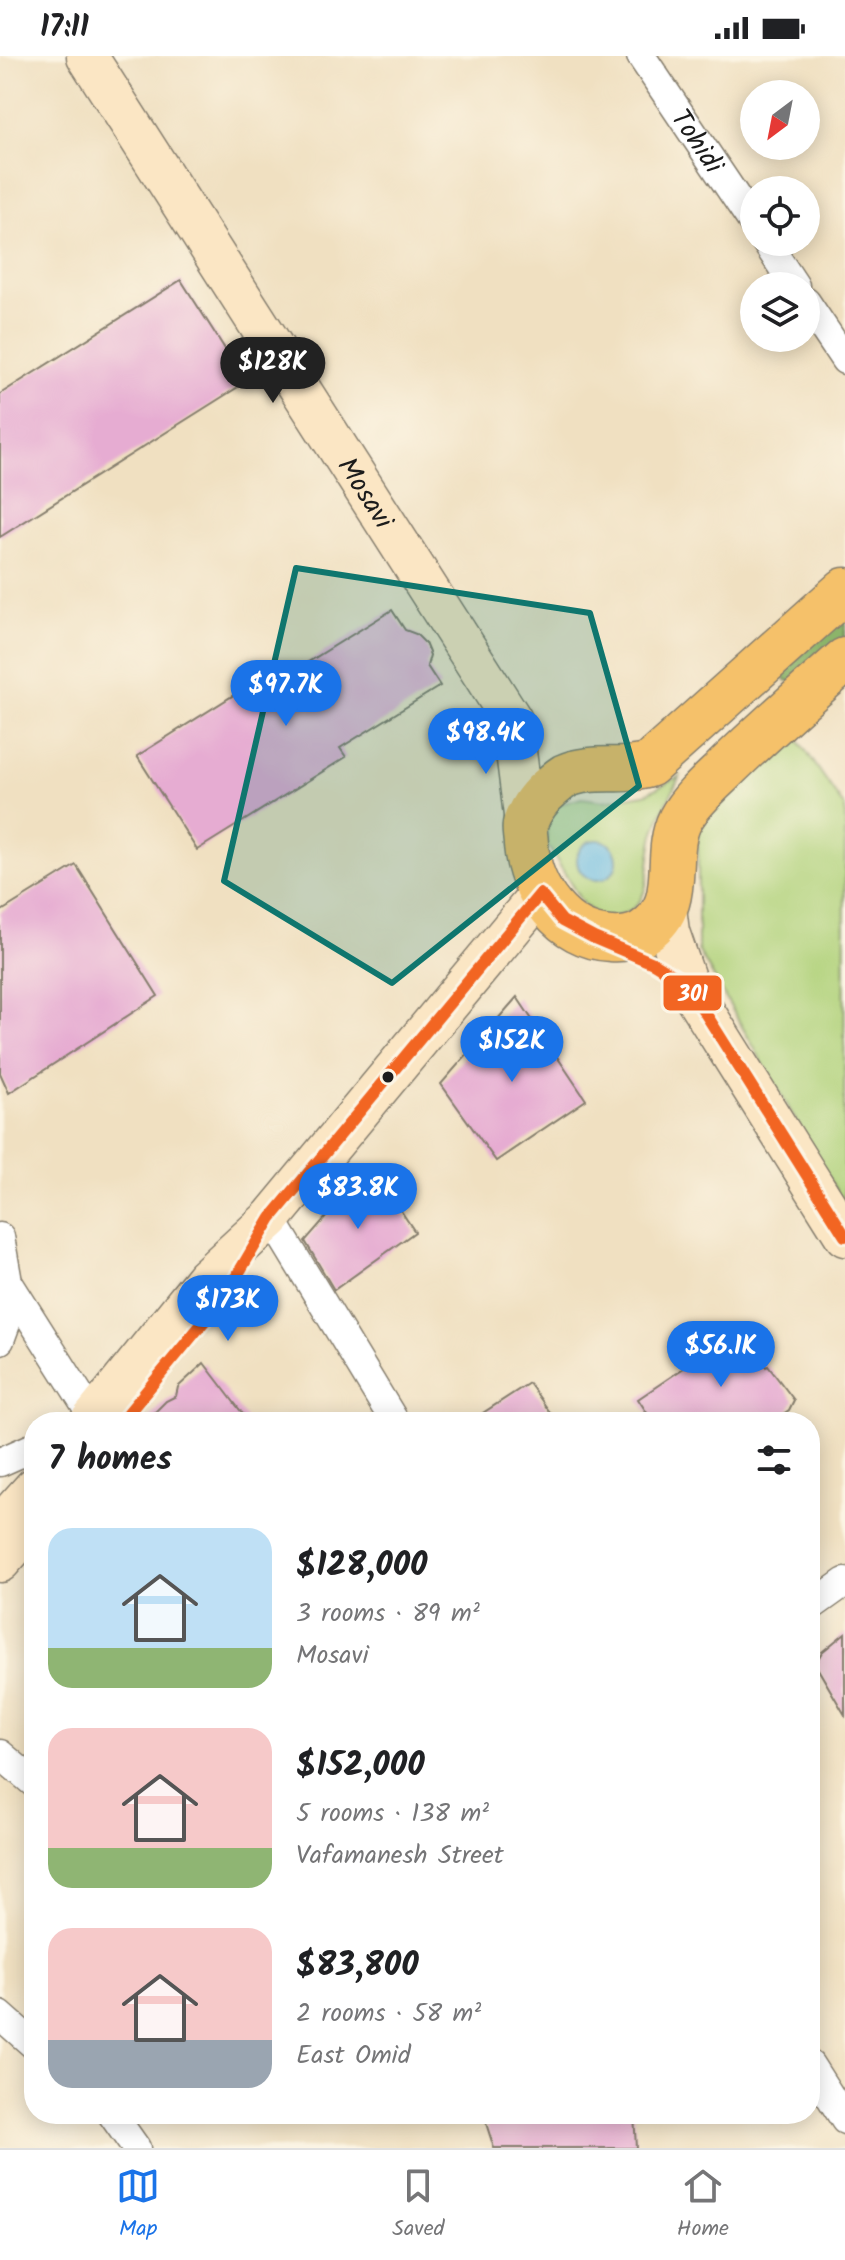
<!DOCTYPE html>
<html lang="en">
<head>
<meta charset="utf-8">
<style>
	:root { --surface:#fff; --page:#f6f6f6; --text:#202124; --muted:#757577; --line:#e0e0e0; --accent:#1a73e8 }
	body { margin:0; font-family:Kalam,sans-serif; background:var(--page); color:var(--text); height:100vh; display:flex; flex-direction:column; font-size:30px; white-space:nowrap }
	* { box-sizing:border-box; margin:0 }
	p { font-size:26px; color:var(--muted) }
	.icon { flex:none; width:44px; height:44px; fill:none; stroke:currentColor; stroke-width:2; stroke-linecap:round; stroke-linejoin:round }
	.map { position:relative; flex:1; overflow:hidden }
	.side { position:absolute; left:24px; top:1356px; width:796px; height:712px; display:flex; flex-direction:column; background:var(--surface); border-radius:32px; box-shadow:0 4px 20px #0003 }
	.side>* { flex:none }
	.needle { width:52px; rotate:212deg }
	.tools { position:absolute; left:740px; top:24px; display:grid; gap:16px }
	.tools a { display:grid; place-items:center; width:80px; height:80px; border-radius:50%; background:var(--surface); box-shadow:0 4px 20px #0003; font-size:40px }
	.price { position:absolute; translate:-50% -68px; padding:0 18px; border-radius:28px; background:var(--accent); color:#fff; font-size:26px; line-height:52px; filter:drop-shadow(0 2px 4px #0008) }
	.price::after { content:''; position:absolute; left:50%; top:48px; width:24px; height:18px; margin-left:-12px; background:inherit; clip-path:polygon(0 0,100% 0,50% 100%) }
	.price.current { background:#222; color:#fff }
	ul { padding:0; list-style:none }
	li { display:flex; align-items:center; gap:24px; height:200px; padding:0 24px }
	li span { display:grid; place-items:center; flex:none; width:224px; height:160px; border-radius:24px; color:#555 }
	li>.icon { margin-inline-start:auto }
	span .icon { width:96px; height:96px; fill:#fffc; stroke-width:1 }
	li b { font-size:34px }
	h2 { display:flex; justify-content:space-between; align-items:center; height:96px; padding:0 24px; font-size:34px }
	.status { display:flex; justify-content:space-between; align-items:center; height:56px; padding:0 40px; background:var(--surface); direction:ltr }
	.status svg { height:22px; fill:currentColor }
	.dock { display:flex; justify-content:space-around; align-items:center; height:112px; border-top:2px solid var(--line); background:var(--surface); font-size:22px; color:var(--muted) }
	.dock a { display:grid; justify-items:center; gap:4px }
	.dock .current { color:var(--accent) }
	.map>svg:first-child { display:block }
	.green { fill:#b0d27a; stroke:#66774b; stroke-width:2 }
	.forest { fill:#8cb46a; stroke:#546843; stroke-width:2 }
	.water { fill:#65b9e1; stroke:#406a7e; stroke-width:2 }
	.building { fill:#e6acd2 }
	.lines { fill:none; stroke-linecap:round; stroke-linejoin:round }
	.minor-casing { stroke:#867e6e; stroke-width:31 }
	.secondary-casing { stroke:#867e6e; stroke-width:43 }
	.primary-casing { stroke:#867e6e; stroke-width:47 }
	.minor { stroke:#fff; stroke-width:28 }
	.secondary { stroke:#fbe6c4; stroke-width:40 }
	.primary { stroke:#f5c16b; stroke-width:44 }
	.bus-1-casing { stroke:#fcf5e5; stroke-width:18 }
	.bus-1 { stroke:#f26522; stroke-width:12 }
	.marked { fill:#0f766e; fill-opacity:0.2; stroke:#0f766e; stroke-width:6; stroke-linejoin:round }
	.bus-dot { fill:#1c1c1c; stroke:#fcf5e5; stroke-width:3 }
	.labels { text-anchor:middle; stroke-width:6; stroke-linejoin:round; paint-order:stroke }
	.street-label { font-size:28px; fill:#1c1c1c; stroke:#fcf5e5 }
	.line-badge { stroke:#fcf5e5; stroke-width:3 }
	.badge-label { font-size:22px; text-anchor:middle; font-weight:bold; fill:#fff }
</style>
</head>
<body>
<div class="status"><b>17:11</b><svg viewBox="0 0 49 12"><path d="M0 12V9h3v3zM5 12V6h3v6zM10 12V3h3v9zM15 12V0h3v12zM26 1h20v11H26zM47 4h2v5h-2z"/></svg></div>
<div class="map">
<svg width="845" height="2092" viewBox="0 0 845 2092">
	<rect width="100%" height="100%" fill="#fcf5e5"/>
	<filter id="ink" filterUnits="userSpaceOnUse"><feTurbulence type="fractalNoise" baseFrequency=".0125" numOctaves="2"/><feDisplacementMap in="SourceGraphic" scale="16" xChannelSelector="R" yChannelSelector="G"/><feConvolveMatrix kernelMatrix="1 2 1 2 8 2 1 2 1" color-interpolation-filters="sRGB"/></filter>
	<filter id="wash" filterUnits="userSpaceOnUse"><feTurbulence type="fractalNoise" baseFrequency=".006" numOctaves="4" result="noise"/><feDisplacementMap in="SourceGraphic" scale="32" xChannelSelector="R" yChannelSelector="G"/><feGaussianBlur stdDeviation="1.8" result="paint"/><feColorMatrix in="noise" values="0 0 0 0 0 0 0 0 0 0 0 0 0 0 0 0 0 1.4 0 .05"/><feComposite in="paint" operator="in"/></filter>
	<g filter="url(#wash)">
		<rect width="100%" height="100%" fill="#f0e0c1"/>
		<!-- green -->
		<path class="green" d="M795,679l50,73 -1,396 -146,-254v-127z
			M680,720c-9,19 -21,39 -26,59 -11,41 3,81 -54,83l-17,-14 -36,-60v-21l10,-18 25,-7 21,3 42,-7z"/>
		<!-- forest -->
		<path class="forest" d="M845,555v27l-45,41 -8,3 -7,-2 -3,-7z"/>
		<!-- water -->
		<path class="water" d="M577 804a20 20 0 1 1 40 0a20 20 0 1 1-40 0Z"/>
		<g id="blocks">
			<!-- building -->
			<path class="building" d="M181,224l65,102 -246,155v-143z
				M392,554l13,20 11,4 9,9 5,12 -3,11 13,20 -100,62 6,9 -149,93 -60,-94 149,-94 6,10z
				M76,809l82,131 -149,97 -9,-20v-161z
				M517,941l69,103 -90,61 -55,-77z
				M371,1110l44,66 -81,58 -29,-49z
				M744,1275l22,36 2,-1 26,34 -5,10 -18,12h-118l-15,-23 96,-65z
				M204,1307l45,59h-104l21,-21 10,-5 2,-9z
				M529,1327l28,39h-88z
				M845,1577v82l-30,-51 7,-12z
				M483,2058h151l2,34h-142z"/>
		</g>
	</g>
	<g filter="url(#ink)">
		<use href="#blocks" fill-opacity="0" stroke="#867e6e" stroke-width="2"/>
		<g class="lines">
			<defs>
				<g id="minor">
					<path id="s1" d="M641,0l113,168"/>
					<path d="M766,186l29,44"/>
					<path d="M806,246l39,58"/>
					<path d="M271,1162l124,204"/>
					<path d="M0,1181l8,45 86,136 -9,4"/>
					<path d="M0,1284l8,-22v-36"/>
					<path d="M0,1406l34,-15"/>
					<path d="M810,1551l35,-25"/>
					<path d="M0,1698l34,29"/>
					<path d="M0,1959l34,30"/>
					<path d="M810,2009l35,55"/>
					<path d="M112,2058l24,34"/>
				</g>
				<g id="secondary">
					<path id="s2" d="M87,0l425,664 13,103"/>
					<path d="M666,852l3,24 18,52 158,252"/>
					<path d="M90,1366l116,-144 65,-60 269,-324"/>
					<path d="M0,1470l34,-38"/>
					<path d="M0,1506l34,-38"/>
				</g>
				<path id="primary" d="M845,534l-196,175c-27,9 -58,-1 -84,11 -5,3 -10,8 -14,11 -11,9 -20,21 -25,34 -3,7 0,16 0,24 4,45 36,92 85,94 10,1 25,-1 34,-8 41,-27 17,-75 35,-111 9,-17 26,-33 40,-46 40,-40 83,-77 125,-114"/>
			</defs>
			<!-- minor casing -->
			<use href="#minor" class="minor-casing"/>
			<!-- secondary casing -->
			<use href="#secondary" class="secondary-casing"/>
			<!-- primary casing -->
			<use href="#primary" class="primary-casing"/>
			<!-- minor -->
			<use href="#minor" class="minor"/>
			<!-- secondary -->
			<use href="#secondary" class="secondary"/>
			<!-- primary -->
			<use href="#primary" class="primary"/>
			<defs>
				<path id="bus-1" d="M121,1366l104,-126 46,-78 269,-324 22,27 32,17 59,25 34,21 158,252"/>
			</defs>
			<!-- bus-1 casing -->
			<use href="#bus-1" class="bus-1-casing"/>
			<!-- bus-1 -->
			<use href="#bus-1" class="bus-1"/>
		</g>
	</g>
	<!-- marked area -->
	<path class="marked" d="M296,512l294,45 49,173 -247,197 -168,-102z"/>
	<!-- markers -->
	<circle class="bus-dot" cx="388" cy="1021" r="7"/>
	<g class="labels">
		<!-- street labels -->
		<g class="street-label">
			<text dy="10" stroke="none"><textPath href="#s1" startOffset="102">Tohidi</textPath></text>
			<text dy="10" stroke="none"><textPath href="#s2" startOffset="518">Mosavi</textPath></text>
		</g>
	</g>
	<rect class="line-badge" x="662" y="918" width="61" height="38" rx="8" fill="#f26522"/>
	<g class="badge-label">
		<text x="693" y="945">301</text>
	</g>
</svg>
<div class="tools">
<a><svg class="needle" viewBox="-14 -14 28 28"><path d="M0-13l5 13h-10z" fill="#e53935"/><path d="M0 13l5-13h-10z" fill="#757577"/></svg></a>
<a><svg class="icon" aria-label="locate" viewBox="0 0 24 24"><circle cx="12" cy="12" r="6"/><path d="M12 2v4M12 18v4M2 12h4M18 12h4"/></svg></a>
<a><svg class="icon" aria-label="layers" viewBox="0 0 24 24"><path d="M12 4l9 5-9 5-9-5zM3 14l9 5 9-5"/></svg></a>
</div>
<b class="price current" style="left:273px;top:349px">$128K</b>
<b class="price" style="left:286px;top:672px">$97.7K</b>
<b class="price" style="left:486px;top:720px">$98.4K</b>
<b class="price" style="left:512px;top:1028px">$152K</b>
<b class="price" style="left:358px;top:1175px">$83.8K</b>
<b class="price" style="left:228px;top:1287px">$173K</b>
<b class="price" style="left:721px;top:1333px">$56.1K</b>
<section class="side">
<h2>7 homes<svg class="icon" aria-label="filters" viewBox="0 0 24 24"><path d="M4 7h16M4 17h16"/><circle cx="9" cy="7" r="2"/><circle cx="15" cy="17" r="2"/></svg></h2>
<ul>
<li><span style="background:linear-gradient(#bfe0f5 75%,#8fb573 0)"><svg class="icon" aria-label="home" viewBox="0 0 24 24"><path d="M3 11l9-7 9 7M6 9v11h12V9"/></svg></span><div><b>$128,000</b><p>3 rooms · 89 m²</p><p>Mosavi</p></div></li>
<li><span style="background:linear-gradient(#f6c9c9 75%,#8fb573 0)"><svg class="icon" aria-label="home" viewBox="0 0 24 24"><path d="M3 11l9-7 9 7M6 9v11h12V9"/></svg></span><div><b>$152,000</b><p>5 rooms · 138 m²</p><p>Vafamanesh Street</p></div></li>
<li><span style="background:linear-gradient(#f6c9c9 70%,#9aa5b1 0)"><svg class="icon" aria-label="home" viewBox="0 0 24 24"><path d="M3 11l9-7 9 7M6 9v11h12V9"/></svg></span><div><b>$83,800</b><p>2 rooms · 58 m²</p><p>East Omid</p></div></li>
</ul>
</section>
</div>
<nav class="dock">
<a class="current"><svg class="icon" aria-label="map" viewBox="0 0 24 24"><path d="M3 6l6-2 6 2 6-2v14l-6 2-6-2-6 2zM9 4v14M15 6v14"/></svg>Map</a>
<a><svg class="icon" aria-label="saved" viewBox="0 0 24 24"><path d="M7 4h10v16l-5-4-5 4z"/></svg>Saved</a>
<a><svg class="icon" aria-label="home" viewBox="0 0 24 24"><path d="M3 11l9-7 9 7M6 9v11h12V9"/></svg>Home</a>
</nav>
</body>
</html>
